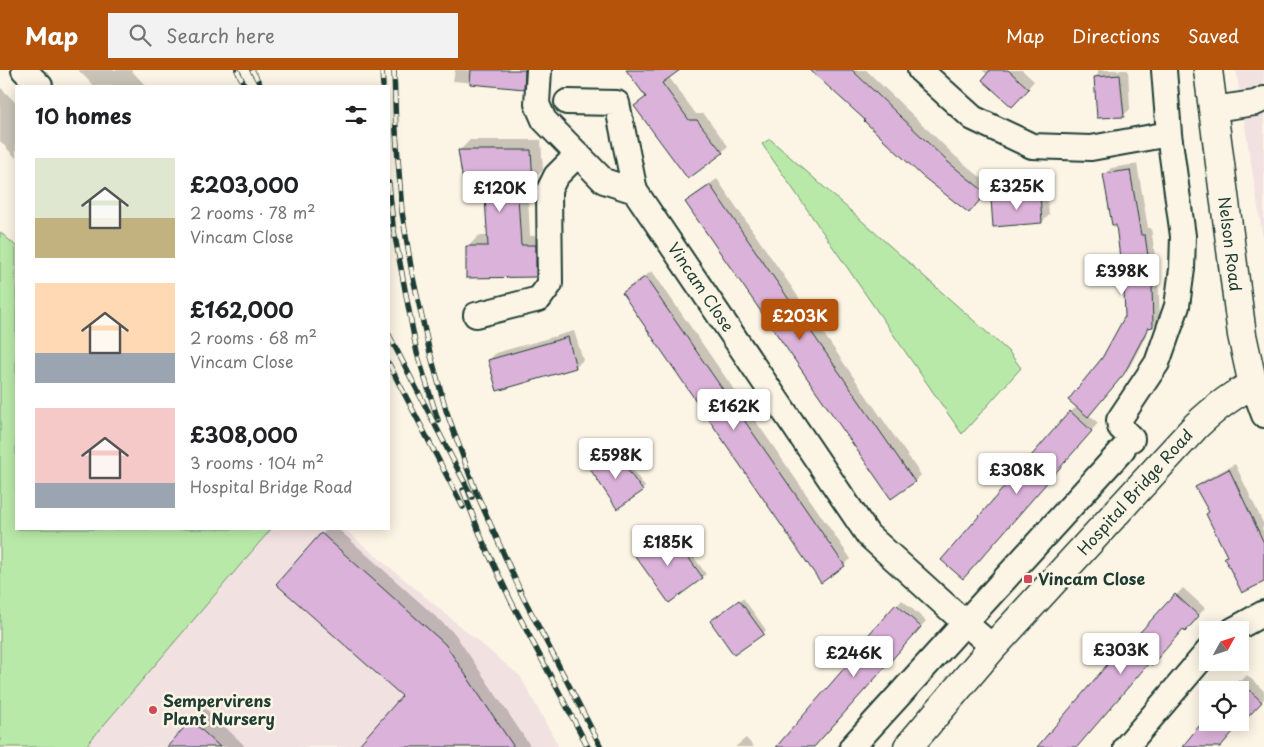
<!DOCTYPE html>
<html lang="en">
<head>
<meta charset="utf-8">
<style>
	:root { --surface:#fff; --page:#f2f2f2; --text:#202124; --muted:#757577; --accent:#b45309 }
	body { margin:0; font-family:"Playpen Sans",sans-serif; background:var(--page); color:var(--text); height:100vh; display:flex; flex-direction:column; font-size:19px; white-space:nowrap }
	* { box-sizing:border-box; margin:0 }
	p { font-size:16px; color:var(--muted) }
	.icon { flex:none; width:28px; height:28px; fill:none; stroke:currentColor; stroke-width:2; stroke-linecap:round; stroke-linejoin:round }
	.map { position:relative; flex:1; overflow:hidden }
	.drawer { position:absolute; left:15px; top:15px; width:375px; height:445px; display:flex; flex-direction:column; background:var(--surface); border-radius:0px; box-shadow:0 2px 12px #0003 }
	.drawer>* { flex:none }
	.needle { width:32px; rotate:50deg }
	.controls { position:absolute; left:1199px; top:551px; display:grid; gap:10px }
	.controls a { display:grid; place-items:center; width:50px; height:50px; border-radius:0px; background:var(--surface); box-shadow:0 2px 12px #0003; font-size:25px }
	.price { position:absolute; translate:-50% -42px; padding:0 11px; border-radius:5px; background:#fff; color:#222; font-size:16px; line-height:32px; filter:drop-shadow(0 1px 2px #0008) }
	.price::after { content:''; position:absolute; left:50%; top:30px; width:15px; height:11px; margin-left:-8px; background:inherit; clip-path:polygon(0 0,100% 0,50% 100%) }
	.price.current { background:var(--accent); color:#fff }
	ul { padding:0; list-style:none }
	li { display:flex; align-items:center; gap:15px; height:125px; padding:0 20px }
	li span { display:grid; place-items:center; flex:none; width:140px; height:100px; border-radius:0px; color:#555 }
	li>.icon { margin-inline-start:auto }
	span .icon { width:60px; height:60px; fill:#fffc; stroke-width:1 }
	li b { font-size:21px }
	h2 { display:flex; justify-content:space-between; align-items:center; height:60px; padding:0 20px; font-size:21px }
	header { display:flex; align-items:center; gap:30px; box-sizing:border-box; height:70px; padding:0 25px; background:var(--accent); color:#fff }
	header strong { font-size:24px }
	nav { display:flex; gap:28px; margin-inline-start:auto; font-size:18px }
	.search { width:350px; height:45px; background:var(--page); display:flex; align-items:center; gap:12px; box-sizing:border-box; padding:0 18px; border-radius:0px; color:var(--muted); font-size:19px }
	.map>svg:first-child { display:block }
	.built { fill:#f2e1e1 }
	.green { fill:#b9e9a8; stroke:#6c936e }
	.shadow { fill:#0003 }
	.building { fill:#dbb2d9; stroke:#1f3d34 }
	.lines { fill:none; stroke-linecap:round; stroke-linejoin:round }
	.minor-casing { stroke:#1f3d34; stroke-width:28 }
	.major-casing { stroke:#1f3d34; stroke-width:31 }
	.minor { stroke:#fcf5e5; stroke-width:24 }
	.major { stroke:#fcf5e5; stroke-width:28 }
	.rail-casing { stroke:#1f3d34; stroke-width:5.5 }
	.rail { stroke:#fcf5e5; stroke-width:4; stroke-dasharray:11; stroke-linecap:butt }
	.poi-dot { fill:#d1495b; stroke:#fcf5e5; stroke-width:2 }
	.labels { text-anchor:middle; stroke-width:5; stroke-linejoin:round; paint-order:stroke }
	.street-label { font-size:16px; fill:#1f3d34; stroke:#fcf5e5 }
	.poi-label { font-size:16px; font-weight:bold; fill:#1f3d34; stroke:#fcf5e5; text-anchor:start }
</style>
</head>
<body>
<header>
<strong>Map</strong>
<div class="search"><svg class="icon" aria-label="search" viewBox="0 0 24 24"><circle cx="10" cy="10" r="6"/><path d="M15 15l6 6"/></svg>Search here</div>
<nav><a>Map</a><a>Directions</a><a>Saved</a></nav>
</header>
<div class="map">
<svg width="1264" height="677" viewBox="0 0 1264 677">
	<rect width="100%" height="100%" fill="#fcf5e5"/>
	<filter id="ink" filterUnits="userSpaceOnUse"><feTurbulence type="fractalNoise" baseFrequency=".02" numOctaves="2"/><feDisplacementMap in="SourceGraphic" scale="10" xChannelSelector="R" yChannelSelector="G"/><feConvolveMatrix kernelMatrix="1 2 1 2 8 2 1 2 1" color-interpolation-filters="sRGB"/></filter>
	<g filter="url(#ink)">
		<!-- built -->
		<path class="built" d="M1236,0h28v175z
			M0,162l16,14v283h328l176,147 39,71h-559z"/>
		<!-- green -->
		<path class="green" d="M770,69l239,213 12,16 -59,66 -200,-290z
			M0,162l16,14v283h255l-186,218h-85z"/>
		<!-- shadow -->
		<path class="shadow" d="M78,0h53l15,16h-52z
			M455,0h79l-1,7 -10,10 -70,-6z
			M632,0h40l-4,6 28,38h8l24,32 -6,6 -87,-46 12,-10z
			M812,0h54l89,86 36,30 -15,19 -109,-85z
			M982,0h40l12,11 -15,18z
			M1098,0h30l2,39 -7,7 -28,-39 3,-3z
			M0,17l16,16v55l-16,-17z
			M470,70h71l2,30 -10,10h-6l3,56 15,-1 1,31 -10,10 -68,-29 10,-11h11l-3,-56 -26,-30z
			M1137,94l11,64h3l7,48 2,43 -7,7h-2l-21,40 -41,49 9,8 -128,147 101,-158 6,-6 49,-90v-25l-9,-68 -12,-48 6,-7z
			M717,109l204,296 -7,7 -227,-280 7,-7z
			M1046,118l3,27 -7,7 -50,-23 7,-7z
			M652,201l199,288 -7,6 -221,-272 7,-7z
			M574,261l9,29 -7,7 -79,22 -8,-29 7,-7z
			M619,380l26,37 -3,3 -47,-24z
			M1235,394l29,61 -2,3 2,5v48l-38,-24 2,-2 -18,-43 -13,-25 6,-6z
			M327,459h11l117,105 76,113h-173l46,-51 -126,-112z
			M666,459l9,13 5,-4 26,36 -36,27 -33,-51z
			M1183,518l22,20 -13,15 -9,5 -33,33 -75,86h-37l81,-95 7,-6 2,1z
			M743,528l23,32 -3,3 -49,-15z
			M902,530l24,21 -112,126h-37l72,-82z
			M1247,605l17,16v8l-18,17 -26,31h-36l24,-25h32v-32h-7z
			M205,638l39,37 -1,2h-65l-5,-5z
			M746,668l8,9h-19z"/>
		<!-- building -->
		<path class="building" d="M471,0h54l-1,19 -54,-5z
			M626,0h54l-18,13 27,37h8l26,33 -35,26 -54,-73 12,-9z
			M810,0h42l96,92 38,31 -17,20 -47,-37 -58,-55 1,-1z
			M990,0h18l21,19 -17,18 -30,-27z
			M1120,5l4,42 -27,1 -3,-41z
			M458,80h73l2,32 -16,-1 4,64h15v32l-70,1v-32h22l-4,-64h-21z
			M1130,100l11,65h4l7,49 1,43 -5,1 -24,46 -36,43 -20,-17 34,-42 23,-42 -1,-25 -8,-66h-4l-9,-51z
			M710,115l205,297 -24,17 -206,-297z
			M1040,124l2,29 -49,4 -2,-28z
			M645,207l200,289 -24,17 -199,-290z
			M568,267l8,31 -79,23 -9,-31z
			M1070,341l22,20 -129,148 -22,-19z
			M615,382l28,39 -26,18 -27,-40z
			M1229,399l35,74v39l-22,11 -18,-36 3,-1 -21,-42 3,-2 -14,-25z
			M662,462l9,12 5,-4 27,38 -34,25 -36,-50z
			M321,463l124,111 69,103h-157l45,-51 -126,-112z
			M1175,524l24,22 -14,16 -2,-3 -31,36 -3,-2 -72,84h-40l81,-95 3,1z
			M739,530l25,34 -30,21 -24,-34z
			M896,534l25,23 -107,120h-38l71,-82 -3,-3z
			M1239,611l23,21 -15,16 -1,-1 -26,30h-38l26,-32v7h32v-32h-9z
			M191,650l29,27h-53z"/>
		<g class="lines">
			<defs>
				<path id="minor" d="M24,0l16,16
					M539,0l-2,34 7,16 60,61 31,10
					M920,0l53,48 59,28 59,2 78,-14
					M567,32l50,1 18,88 233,344 96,87 29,25
					M1213,39l42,-6 9,-4
					M476,245l63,-16 11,-15 -1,-94 7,-14 22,-22
					M1253,315l11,30
					M1132,369l-12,-12 -1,-7 38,-57 20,-57 5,-37 1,-33 -14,-102 -5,-64
					M1233,560l31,-17
					M852,677l271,-298
					M1126,677l82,-96"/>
				<path id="major" d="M908,677l85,-100 203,-221c18,-17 35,-31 57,-41l-11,-50 -34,-265"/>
			</defs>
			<!-- minor casing -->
			<use href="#minor" class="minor-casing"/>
			<!-- major casing -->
			<use href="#major" class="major-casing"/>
			<!-- minor -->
			<use href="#minor" class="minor"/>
			<!-- major -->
			<use href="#major" class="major"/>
			<defs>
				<path id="rail" d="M237,0l8,16
					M252,0l9,16
					M382,0l1,16
					M394,0l2,62 6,80 10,61 17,76 17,61 30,82 47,105
					M389,113l4,43 24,127 21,67
					M389,265l83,162
					M389,294l74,143
					M463,420l20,52 29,61
					M520,521l81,156
					M510,529l78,148"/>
			</defs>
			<!-- rail casing -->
			<use href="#rail" class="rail-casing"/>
			<!-- rail -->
			<use href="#rail" class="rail"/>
		</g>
	</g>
	<!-- markers -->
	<g class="poi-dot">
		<rect x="1023" y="504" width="10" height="10" rx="2.5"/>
		<circle cx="153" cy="640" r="5"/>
	</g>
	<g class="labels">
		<!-- street labels -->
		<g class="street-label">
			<text transform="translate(1230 174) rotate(83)" y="6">Nelson Road</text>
			<text transform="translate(701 217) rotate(56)" y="6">Vincam Close</text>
			<text transform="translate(1135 422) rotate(-48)" y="6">Hospital Bridge Road</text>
		</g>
		<!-- poi labels -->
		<g class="poi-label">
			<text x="1038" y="515">Vincam Close</text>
			<text x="163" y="637">Sempervirens<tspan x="163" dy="18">Plant Nursery</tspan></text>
		</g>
	</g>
</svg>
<div class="controls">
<a><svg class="needle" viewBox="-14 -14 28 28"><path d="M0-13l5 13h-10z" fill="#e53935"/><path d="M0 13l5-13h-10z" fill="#757577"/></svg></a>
<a><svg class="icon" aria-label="locate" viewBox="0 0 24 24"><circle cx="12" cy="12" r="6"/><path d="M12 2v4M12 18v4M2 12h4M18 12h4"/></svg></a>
</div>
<b class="price" style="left:1017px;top:141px">£325K</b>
<b class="price" style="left:500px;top:143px">£120K</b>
<b class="price" style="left:1122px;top:226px">£398K</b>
<b class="price current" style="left:800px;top:271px">£203K</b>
<b class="price" style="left:734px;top:361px">£162K</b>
<b class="price" style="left:616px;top:410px">£598K</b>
<b class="price" style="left:1017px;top:425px">£308K</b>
<b class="price" style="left:668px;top:497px">£185K</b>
<b class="price" style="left:1121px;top:605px">£303K</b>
<b class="price" style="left:854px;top:608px">£246K</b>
<section class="drawer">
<h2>10 homes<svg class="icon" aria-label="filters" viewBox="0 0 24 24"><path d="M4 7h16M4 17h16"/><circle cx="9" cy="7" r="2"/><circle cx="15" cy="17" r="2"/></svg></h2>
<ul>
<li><span style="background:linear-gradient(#dfe7d0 60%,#c2b280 0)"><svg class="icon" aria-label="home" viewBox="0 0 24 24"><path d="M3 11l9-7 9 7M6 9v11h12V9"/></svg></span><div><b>£203,000</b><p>2 rooms · 78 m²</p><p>Vincam Close</p></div></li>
<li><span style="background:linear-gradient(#ffd9b3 70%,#9aa5b1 0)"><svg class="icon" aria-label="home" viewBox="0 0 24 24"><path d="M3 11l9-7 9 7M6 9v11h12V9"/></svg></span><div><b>£162,000</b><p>2 rooms · 68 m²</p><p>Vincam Close</p></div></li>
<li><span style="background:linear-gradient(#f6c9c9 75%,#9aa5b1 0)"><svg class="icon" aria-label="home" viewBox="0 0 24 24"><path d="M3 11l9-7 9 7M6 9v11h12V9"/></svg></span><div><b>£308,000</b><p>3 rooms · 104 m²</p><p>Hospital Bridge Road</p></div></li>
</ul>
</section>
</div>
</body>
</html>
